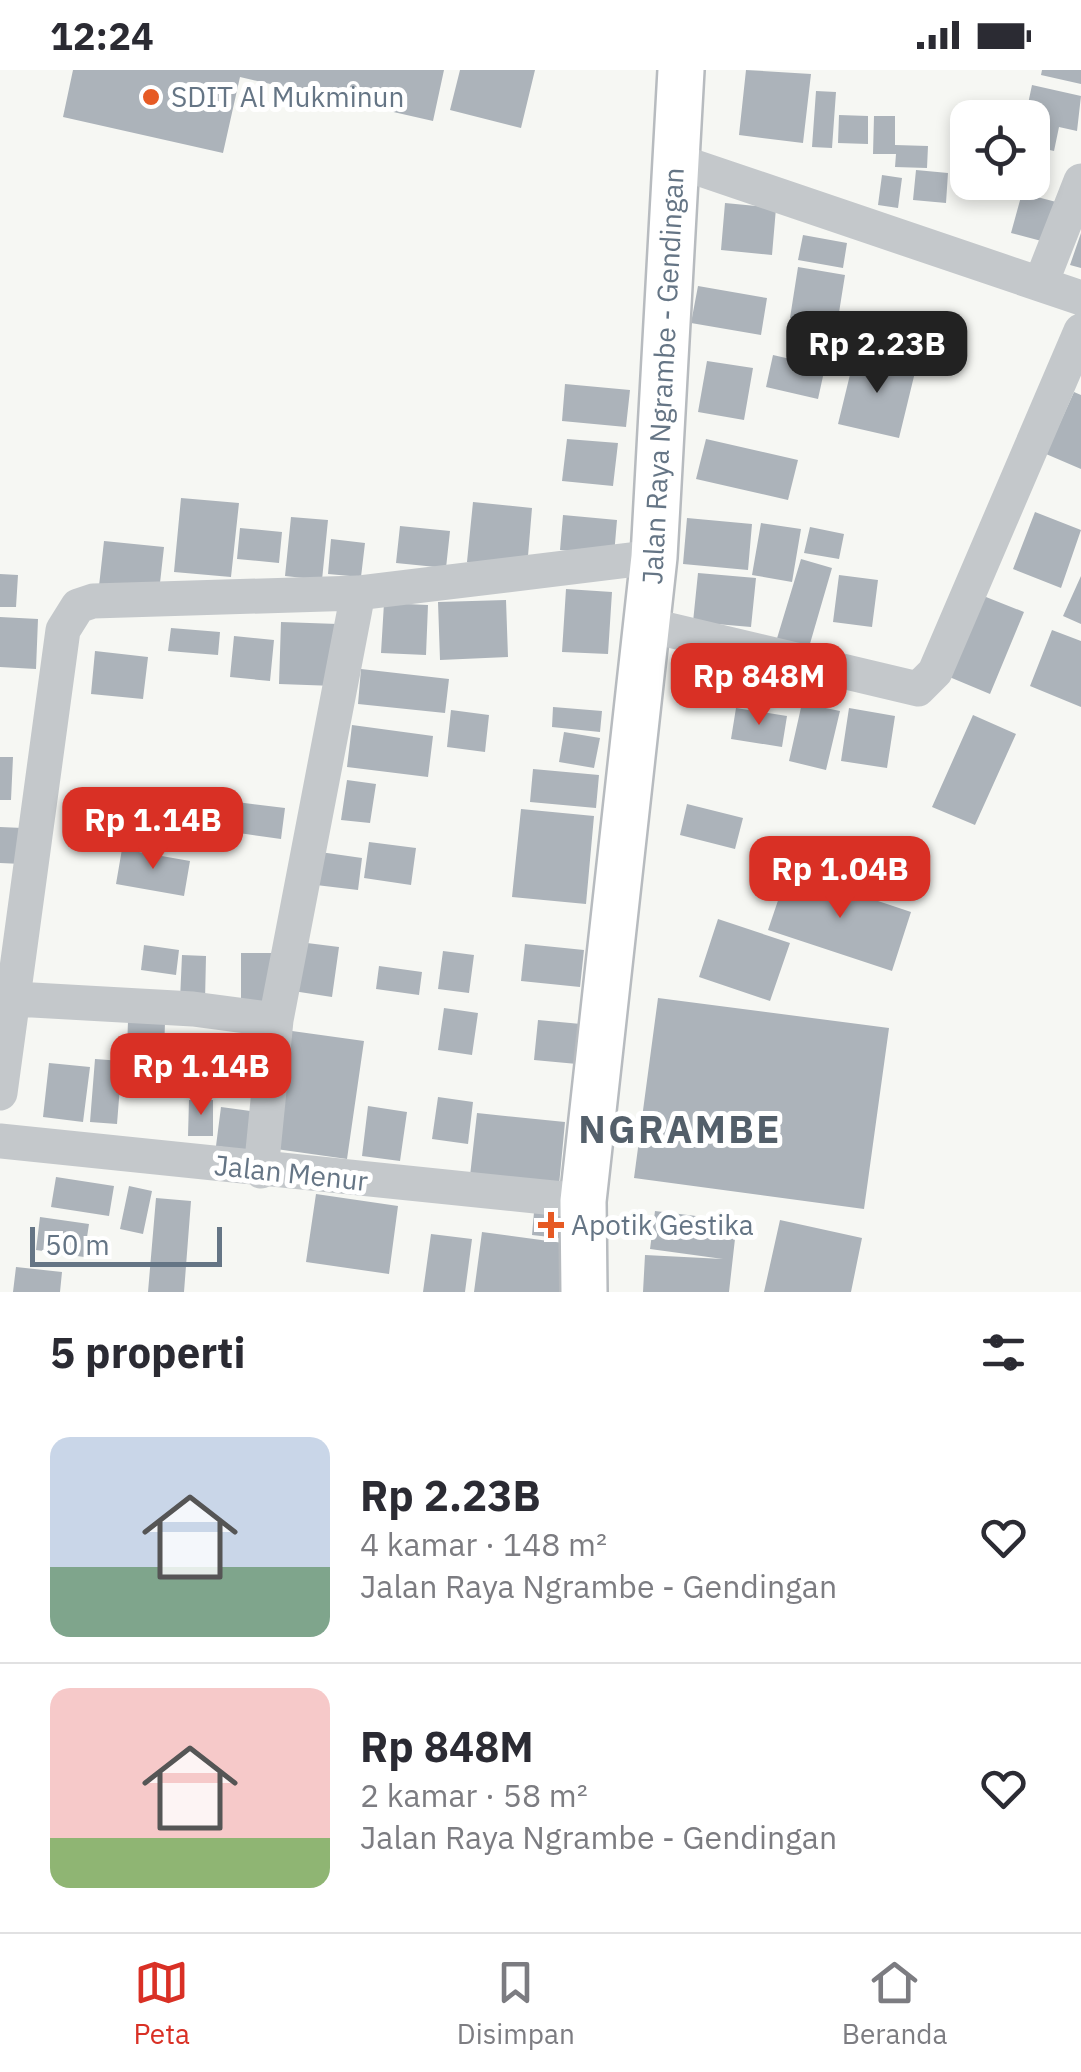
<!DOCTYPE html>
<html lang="id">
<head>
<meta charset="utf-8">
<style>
	:root { --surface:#fff; --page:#f7f7f7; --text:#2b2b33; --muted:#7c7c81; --line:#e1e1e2; --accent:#d93025 }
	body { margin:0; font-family:"IBM Plex Sans",sans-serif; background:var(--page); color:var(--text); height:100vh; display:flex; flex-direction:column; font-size:38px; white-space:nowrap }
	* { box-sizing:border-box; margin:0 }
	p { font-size:32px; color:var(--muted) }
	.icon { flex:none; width:55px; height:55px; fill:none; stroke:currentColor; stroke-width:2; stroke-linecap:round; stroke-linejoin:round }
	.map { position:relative; height:1222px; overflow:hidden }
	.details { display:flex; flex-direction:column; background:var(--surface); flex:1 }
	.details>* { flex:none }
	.controls { position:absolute; left:950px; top:30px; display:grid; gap:20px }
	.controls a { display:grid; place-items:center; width:100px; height:100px; border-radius:20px; background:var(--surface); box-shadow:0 5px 15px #0003; font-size:50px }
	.scale { position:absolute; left:30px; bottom:25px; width:192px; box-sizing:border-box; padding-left:10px; border:5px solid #657585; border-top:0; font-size:28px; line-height:35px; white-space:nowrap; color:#657585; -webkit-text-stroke:8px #fff; paint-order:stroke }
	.price { position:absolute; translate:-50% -85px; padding:0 22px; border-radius:20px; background:var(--accent); color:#fff; font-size:32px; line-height:65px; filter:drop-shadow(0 2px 5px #0008) }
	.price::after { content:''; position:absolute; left:50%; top:60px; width:30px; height:22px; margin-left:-15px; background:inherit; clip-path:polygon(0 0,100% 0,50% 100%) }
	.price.current { background:#222; color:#fff }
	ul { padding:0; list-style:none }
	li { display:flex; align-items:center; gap:30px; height:250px; padding:0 50px }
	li+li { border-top:2px solid var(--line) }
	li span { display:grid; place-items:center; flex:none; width:280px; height:200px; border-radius:20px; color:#555 }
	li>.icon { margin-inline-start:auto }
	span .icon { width:120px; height:120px; fill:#fffc; stroke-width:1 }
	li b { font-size:42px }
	h2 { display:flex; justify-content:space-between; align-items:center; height:120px; padding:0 50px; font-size:42px }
	.status { display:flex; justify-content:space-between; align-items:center; height:70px; padding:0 50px; background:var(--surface); direction:ltr }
	.status svg { height:28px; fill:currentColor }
	.menu { display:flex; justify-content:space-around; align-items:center; height:140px; border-top:2px solid var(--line); background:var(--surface); font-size:28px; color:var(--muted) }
	.menu a { display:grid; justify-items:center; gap:5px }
	.menu .current { color:var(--accent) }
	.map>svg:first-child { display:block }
	.building { fill:#acb3ba }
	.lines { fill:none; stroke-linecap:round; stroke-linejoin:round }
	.major-casing { stroke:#b7bbbf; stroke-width:50 }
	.minor { stroke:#c4c8cb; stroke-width:35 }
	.major { stroke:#fff; stroke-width:45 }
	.poi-dot { fill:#e65a24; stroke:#fff; stroke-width:4 }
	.labels { text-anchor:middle; stroke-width:10; stroke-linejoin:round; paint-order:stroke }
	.poi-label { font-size:28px; fill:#657585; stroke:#fff; text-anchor:start }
	.street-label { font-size:28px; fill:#657585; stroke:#fff }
	.district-label { font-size:38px; font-weight:bold; letter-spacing:2.5px; fill:#535f6a; stroke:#fff }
</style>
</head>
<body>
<div class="status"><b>12:24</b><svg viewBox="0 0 49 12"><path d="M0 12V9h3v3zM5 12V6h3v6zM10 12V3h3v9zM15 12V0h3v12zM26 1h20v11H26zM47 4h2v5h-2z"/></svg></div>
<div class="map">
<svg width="1081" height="1222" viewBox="0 0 1081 1222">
	<rect width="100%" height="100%" fill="#f6f7f3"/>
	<!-- building -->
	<path class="building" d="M73,0h371l-11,51 -193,-44 -17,76 -160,-36z
		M460,0h75l-14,58 -71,-18z
		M746,0l65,4 -8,69 -64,-8z
		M1042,0h39v14l-40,-9z
		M1032,15l49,11 -4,35 -18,-4 -5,24 -22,-5v-28h-7z
		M816,21l20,1 -4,56 -20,-1z
		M839,45l29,1v28l-30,-1z
		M874,46h21v29l33,1 -1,22 -32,-1 1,-13h-23z
		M958,65l10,2v28l-14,-2z
		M916,100l32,3 -2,30 -33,-3z
		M882,105l20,3 -4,30 -20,-3z
		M1022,123l38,10 -11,40 -38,-10z
		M725,133l51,5 -4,47 -51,-5z
		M1081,163v35l-11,-3z
		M803,165l44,8 -4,25 -45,-8z
		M798,197l47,8 -8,50 -47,-7z
		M698,216l69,12 -6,37 -70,-12z
		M855,284l61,14 -17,70 -61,-14z
		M773,285l52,12 -7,32 -52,-12z
		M707,291l46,7 -9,52 -46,-8z
		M565,314l65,6 -4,37 -64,-6z
		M1074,322l7,3v74l-35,-15z
		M567,369l51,4 -5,43 -51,-5z
		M706,369l92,21 -10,40 -92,-21z
		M181,428l58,5 -8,74 -57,-5z
		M473,432l59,6 -5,60 -60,-6z
		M1035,442l46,18 -20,58 -48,-19z
		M563,445l54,5 -3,35 -54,-5z
		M291,447l37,3 -6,60 -37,-4z
		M687,448l65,6 -4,46 -65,-6z
		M761,453l40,6 -9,53 -40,-7z
		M400,456l50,5 -4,37 -50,-5z
		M810,457l34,7 -5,25 -35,-6z
		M240,458l42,4 -3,31 -42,-4z
		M331,469l34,4 -4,34 -33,-3z
		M104,471l60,6 -5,45 -60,-6z
		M801,489l31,9 -25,86 -32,-9z
		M698,503l58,5 -5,49 -58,-5z
		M0,504l18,1 -2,32h-16z
		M839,505l39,5 -6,47 -39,-5z
		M1081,506v48l-18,-8z
		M566,519l46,3 -4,62 -46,-2z
		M981,525l43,17 -34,82 -43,-18z
		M506,530l2,57 -68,3 -2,-58z
		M384,533l44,2 -2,50 -45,-2z
		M0,547l38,2 -2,50 -36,-2z
		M281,552l57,2 -3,62 -56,-2z
		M171,558l49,4 -2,23 -50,-4z
		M1052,560l29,11v66l-51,-21z
		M234,566l40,4 -4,41 -40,-4z
		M686,572l68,15 -9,44 -68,-14z
		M95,581l53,6 -5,42 -52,-5z
		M361,599l88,10 -4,34 -87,-9z
		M802,633l38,8 -14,59 -37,-9z
		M553,637l49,4 -2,21 -48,-5z
		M736,638l51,8 -5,31 -51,-8z
		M849,638l46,8 -8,52 -46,-7z
		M451,640l38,5 -4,37 -38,-5z
		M973,645l43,19 -41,91 -43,-18z
		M352,655l81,11 -5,41 -81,-10z
		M564,662l36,6 -6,30 -35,-6z
		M0,687h13l-2,43h-11z
		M533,699l66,6 -3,33 -66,-6z
		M347,710l29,4 -6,39 -29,-3z
		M100,722l21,4 -8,33 -20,-4z
		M229,731l56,7 -4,31 -56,-8z
		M687,734l56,14 -8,31 -55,-14z
		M521,739l73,7 -8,88 -74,-7z
		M0,757l23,1 -1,36 -22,-1z
		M369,772l47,6 -5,37 -47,-7z
		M122,779l68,12 -6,35 -68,-12z
		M320,782l42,6 -4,32 -42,-5z
		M788,801l123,41 -19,59 -124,-41z
		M718,849l72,24 -20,58 -71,-24z
		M299,872l40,5 -7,50 -39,-6z
		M525,874l59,6 -4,37 -59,-6z
		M144,875l35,5 -3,25 -35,-5z
		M443,881l31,4 -5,38 -31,-4z
		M241,883h33v53h-33z
		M182,885l24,1 -1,45 -25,-1z
		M379,896l43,6 -3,23 -43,-6z
		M658,928l231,30 -25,181 -230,-31z
		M444,938l34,5 -6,42 -34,-5z
		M538,950l43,4 -4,40 -43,-4z
		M128,951l37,2 -1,28 -37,-2z
		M292,961l72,10 -17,118 -71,-10z
		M217,965l50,1 -2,52 -49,-1z
		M189,969l25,2 -2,48 -26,-2z
		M166,973h16l-1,28 -15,-1z
		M95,989l27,2 -5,63 -27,-2z
		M49,993l41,4 -7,55 -40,-5z
		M438,1027l35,5 -5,42 -36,-5z
		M189,1030h24v36h-25z
		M368,1036l39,6 -7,49 -38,-5z
		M221,1037l36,5 -5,39 -36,-5z
		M477,1043l88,9 -6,63 -89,-9z
		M56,1107l58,9 -5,30 -58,-9z
		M129,1116l23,5 -9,43 -23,-5z
		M316,1124l82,12 -9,68 -83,-12z
		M156,1128l35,3 -7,91h-36z
		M655,1141l82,10 -8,71h-86l2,-37 78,4 -73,-10z
		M534,1142l36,4 -2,23 -36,-4z
		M40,1147l49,7 -5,33 -48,-7z
		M780,1150l82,18 -11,54h-87z
		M482,1162l96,13 -6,47h-98z
		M431,1164l41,5 -7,53h-42z
		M16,1197l46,5 -2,20h-47z"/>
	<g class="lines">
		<defs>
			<path id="major" d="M584,1222l-1,-91 71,-644 27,-487"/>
		</defs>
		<!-- major casing -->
		<use href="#major" class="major-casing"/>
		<!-- minor -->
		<path class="minor" d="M677,91l404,137
			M1041,213l40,-102
			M648,555l270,64 17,-17 146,-341
			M0,924l15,5 178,10 83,11
			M0,1023l63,-463 15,-24 15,-5 265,-8 296,-36
			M0,1071l583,60
			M261,1101l15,-151 82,-427"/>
		<!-- major -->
		<use href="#major" class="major"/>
	</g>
	<!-- markers -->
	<g class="poi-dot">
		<circle cx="151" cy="27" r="10"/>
		<path d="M546 1140h10v10h10v10h-10v10h-10v-10h-10v-10h10z"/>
	</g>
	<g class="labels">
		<!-- poi labels -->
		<g class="poi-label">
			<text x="171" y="37">SDIT Al Mukminun</text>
			<text x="571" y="1165">Apotik Gestika</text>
		</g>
		<!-- street labels -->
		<g class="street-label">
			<text transform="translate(663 306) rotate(-87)" y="10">Jalan Raya Ngrambe - Gendingan</text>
			<text transform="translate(291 1103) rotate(6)" y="10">Jalan Menur</text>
		</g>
		<!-- district labels -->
		<g class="district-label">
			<text x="680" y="1073">NGRAMBE</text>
		</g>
	</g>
</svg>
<div class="controls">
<a><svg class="icon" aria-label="locate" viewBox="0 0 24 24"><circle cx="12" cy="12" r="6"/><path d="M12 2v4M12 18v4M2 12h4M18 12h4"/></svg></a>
</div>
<div class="scale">50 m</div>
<b class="price current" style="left:877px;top:326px">Rp 2.23B</b>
<b class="price" style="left:759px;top:658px">Rp 848M</b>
<b class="price" style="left:153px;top:802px">Rp 1.14B</b>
<b class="price" style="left:840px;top:851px">Rp 1.04B</b>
<b class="price" style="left:201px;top:1048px">Rp 1.14B</b>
</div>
<section class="details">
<h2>5 properti<svg class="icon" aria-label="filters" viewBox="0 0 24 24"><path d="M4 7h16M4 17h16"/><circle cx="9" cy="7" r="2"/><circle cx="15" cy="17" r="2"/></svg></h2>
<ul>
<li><span style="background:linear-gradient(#c9d6e8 65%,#7fa58c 0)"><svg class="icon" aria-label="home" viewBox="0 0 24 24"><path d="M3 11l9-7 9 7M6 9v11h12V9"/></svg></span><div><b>Rp 2.23B</b><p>4 kamar · 148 m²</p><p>Jalan Raya Ngrambe - Gendingan</p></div><svg class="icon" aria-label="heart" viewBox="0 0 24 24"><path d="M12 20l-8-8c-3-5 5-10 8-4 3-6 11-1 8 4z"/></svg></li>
<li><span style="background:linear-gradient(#f6c9c9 75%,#8fb573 0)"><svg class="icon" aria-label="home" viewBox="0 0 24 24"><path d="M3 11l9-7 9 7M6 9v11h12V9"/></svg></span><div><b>Rp 848M</b><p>2 kamar · 58 m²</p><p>Jalan Raya Ngrambe - Gendingan</p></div><svg class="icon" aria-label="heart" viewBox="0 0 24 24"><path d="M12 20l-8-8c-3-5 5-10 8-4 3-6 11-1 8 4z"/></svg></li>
</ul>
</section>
<nav class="menu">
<a class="current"><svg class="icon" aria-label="map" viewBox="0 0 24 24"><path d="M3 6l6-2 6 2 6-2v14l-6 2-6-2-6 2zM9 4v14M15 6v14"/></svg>Peta</a>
<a><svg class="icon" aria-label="saved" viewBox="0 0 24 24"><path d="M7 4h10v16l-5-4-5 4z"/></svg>Disimpan</a>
<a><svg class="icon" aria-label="home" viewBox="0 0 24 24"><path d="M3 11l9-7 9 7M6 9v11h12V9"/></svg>Beranda</a>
</nav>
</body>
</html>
